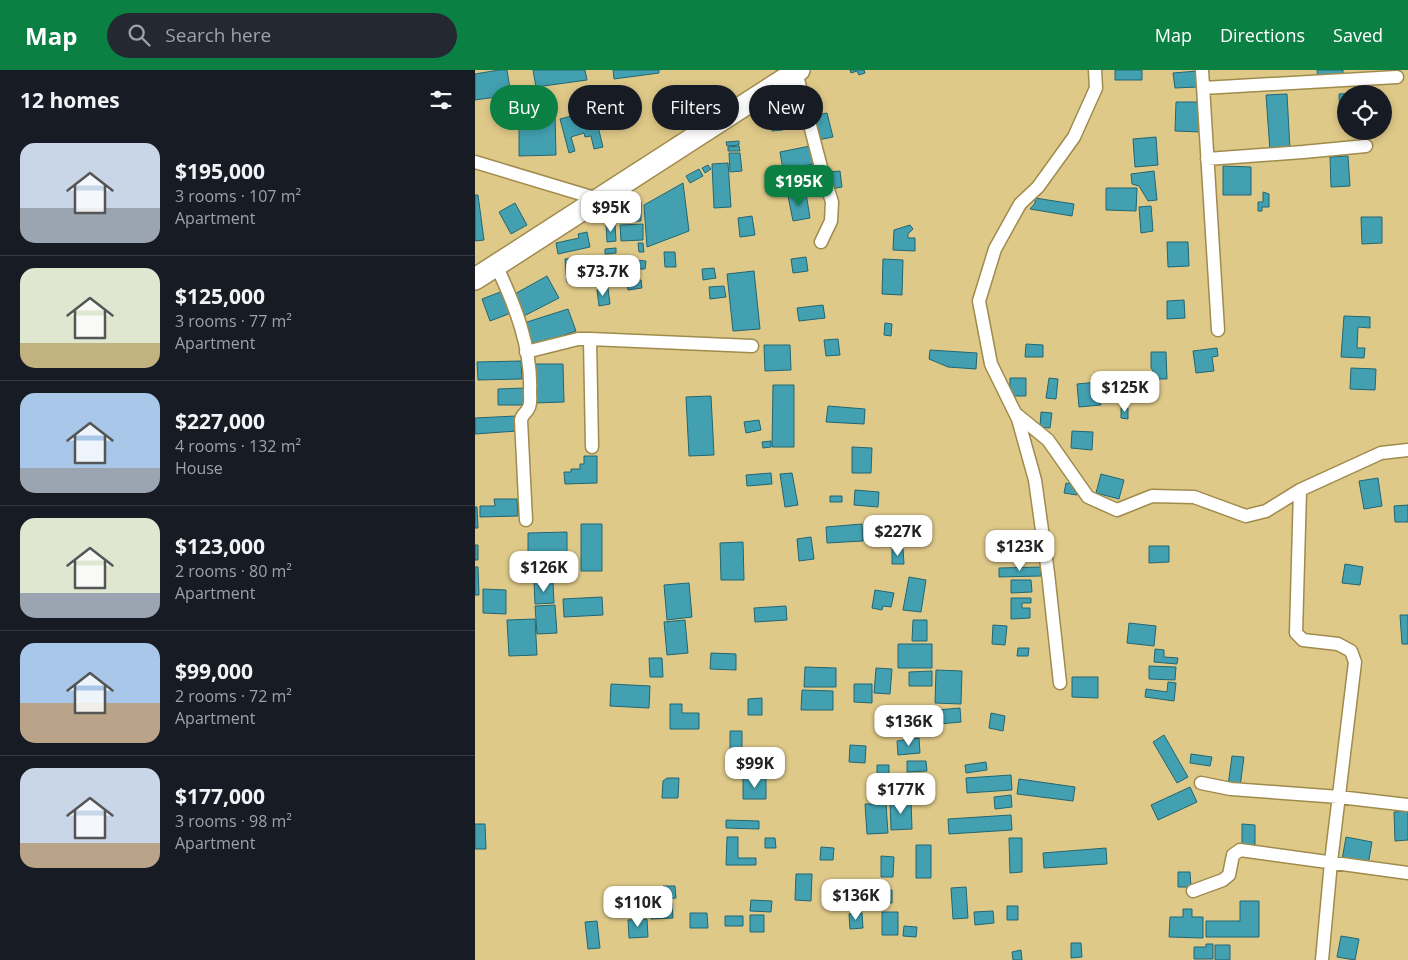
<!DOCTYPE html>
<html lang="en">
<head>
<meta charset="utf-8">
<style>
	:root { --surface:#171b24; --page:#242831; --text:#f1f3f6; --muted:#9ea1a6; --line:#363941; --accent:#0b8043 }
	body { margin:0; font-family:"Open Sans",sans-serif; background:var(--page); color:var(--text); height:100vh; display:flex; flex-direction:column; font-size:19px; white-space:nowrap }
	* { box-sizing:border-box; margin:0 }
	p { font-size:16px; color:var(--muted) }
	.icon { flex:none; width:28px; height:28px; fill:none; stroke:currentColor; stroke-width:2; stroke-linecap:round; stroke-linejoin:round }
	.map { position:relative; flex:1; overflow:hidden }
	.side { display:flex; flex-direction:column; background:var(--surface); width:475px }
	.side>* { flex:none }
	.guide { position:absolute; left:15px; top:15px; width:475px; height:45px; display:flex; gap:10px }
	.controls { position:absolute; left:862px; top:15px; display:grid; gap:10px }
	.controls a { display:grid; place-items:center; width:55px; height:55px; border-radius:50%; background:var(--surface); box-shadow:0 2px 8px #0003; font-size:25px }
	.price { position:absolute; translate:-50% -42px; padding:0 11px; border-radius:10px; background:#fff; color:#222; font-size:16px; line-height:32px; filter:drop-shadow(0 1px 2px #0008) }
	.price::after { content:''; position:absolute; left:50%; top:30px; width:15px; height:11px; margin-left:-8px; background:inherit; clip-path:polygon(0 0,100% 0,50% 100%) }
	.price.on { background:var(--accent); color:#fff }
	ul { padding:0; list-style:none }
	li { display:flex; align-items:center; gap:15px; height:125px; padding:0 20px }
	li+li { border-top:1px solid var(--line) }
	li span { display:grid; place-items:center; flex:none; width:140px; height:100px; border-radius:15px; color:#555 }
	li>.icon { margin-inline-start:auto }
	span .icon { width:60px; height:60px; fill:#fffc; stroke-width:1 }
	li b { font-size:21px }
	h2 { display:flex; justify-content:space-between; align-items:center; height:60px; padding:0 20px; font-size:21px }
	.pill { padding:0 18px; border-radius:22px; background:var(--surface); box-shadow:0 2px 8px #0003; font-size:18px; line-height:45px }
	.pill.on { background:var(--accent); color:#fff }
	header { display:flex; align-items:center; gap:30px; box-sizing:border-box; height:70px; padding:0 25px; background:var(--accent); color:#fff }
	header strong { font-size:24px }
	nav { display:flex; gap:28px; margin-inline-start:auto; font-size:18px }
	.search { width:350px; height:45px; background:var(--page); display:flex; align-items:center; gap:12px; box-sizing:border-box; padding:0 18px; border-radius:28px; color:var(--muted); font-size:19px }
	main { display:flex; flex:1; min-height:0 }
	.map>svg:first-child { display:block }
	.building { fill:#42a0b0; stroke:#236672 }
	.lines { fill:none; stroke-linecap:round; stroke-linejoin:round }
	.street-casing { stroke:#a08b4d; stroke-width:15 }
	.highway-casing { stroke:#a08b4d; stroke-width:24 }
	.street { stroke:#fff; stroke-width:12 }
	.highway { stroke:#fff; stroke-width:21 }
</style>
</head>
<body>
<header>
<strong>Map</strong>
<div class="search"><svg class="icon" aria-label="search" viewBox="0 0 24 24"><circle cx="10" cy="10" r="6"/><path d="M15 15l6 6"/></svg>Search here</div>
<nav><a>Map</a><a>Directions</a><a>Saved</a></nav>
</header>
<main>
<section class="side">
<h2>12 homes<svg class="icon" aria-label="filters" viewBox="0 0 24 24"><path d="M4 7h16M4 17h16"/><circle cx="9" cy="7" r="2"/><circle cx="15" cy="17" r="2"/></svg></h2>
<ul>
<li><span style="background:linear-gradient(#c9d6e8 65%,#9aa5b1 0)"><svg class="icon" aria-label="home" viewBox="0 0 24 24"><path d="M3 11l9-7 9 7M6 9v11h12V9"/></svg></span><div><b>$195,000</b><p>3 rooms · 107 m²</p><p>Apartment</p></div></li>
<li><span style="background:linear-gradient(#dfe7d0 75%,#c2b280 0)"><svg class="icon" aria-label="home" viewBox="0 0 24 24"><path d="M3 11l9-7 9 7M6 9v11h12V9"/></svg></span><div><b>$125,000</b><p>3 rooms · 77 m²</p><p>Apartment</p></div></li>
<li><span style="background:linear-gradient(#a9c7e8 75%,#9aa5b1 0)"><svg class="icon" aria-label="home" viewBox="0 0 24 24"><path d="M3 11l9-7 9 7M6 9v11h12V9"/></svg></span><div><b>$227,000</b><p>4 rooms · 132 m²</p><p>House</p></div></li>
<li><span style="background:linear-gradient(#dfe7d0 75%,#9aa5b1 0)"><svg class="icon" aria-label="home" viewBox="0 0 24 24"><path d="M3 11l9-7 9 7M6 9v11h12V9"/></svg></span><div><b>$123,000</b><p>2 rooms · 80 m²</p><p>Apartment</p></div></li>
<li><span style="background:linear-gradient(#a9c7e8 60%,#b9a48a 0)"><svg class="icon" aria-label="home" viewBox="0 0 24 24"><path d="M3 11l9-7 9 7M6 9v11h12V9"/></svg></span><div><b>$99,000</b><p>2 rooms · 72 m²</p><p>Apartment</p></div></li>
<li><span style="background:linear-gradient(#c9d6e8 75%,#b9a48a 0)"><svg class="icon" aria-label="home" viewBox="0 0 24 24"><path d="M3 11l9-7 9 7M6 9v11h12V9"/></svg></span><div><b>$177,000</b><p>3 rooms · 98 m²</p><p>Apartment</p></div></li>
</ul>
</section>
<div class="map">
<svg width="933" height="890" viewBox="0 0 933 890">
	<rect width="100%" height="100%" fill="#dfc989"/>
	<!-- building -->
	<path class="building" d="M24,0h8l4,25 -36,5v-26z
		M58,0h52l2,10 -51,7z
		M138,0h46v3l-45,6z
		M375,0h14l1,3 -6,2 -2,-4 -6,2z
		M640,0h27v10h-27z
		M842,0h26v9l-25,2z
		M722,1l1,16 -23,1 -2,-15z
		M885,23v1h-14v28h-6l-1,-28z
		M812,24l3,56 -20,1 -4,-56z
		M701,32h25v30l-26,-1z
		M119,40l9,37 -9,2 -3,-13 -6,1 -1,-4 -13,4 4,14 -6,2 -9,-34z
		M80,43l1,42 -37,1v-42z
		M307,43l1,17 -11,1 -1,-17z
		M352,43l6,24 -15,3 -6,-24z
		M681,67l2,28 -23,2 -2,-28z
		M264,71v4l-12,1 -1,-4z
		M340,75l3,18 -35,7 -3,-18z
		M264,76l1,5h-12v-4z
		M254,83h11l2,18 -12,1z
		M873,86l2,30 -19,1 -1,-30z
		M253,93l3,44 -17,1 -2,-44z
		M233,95l3,4 -6,4 -3,-5z
		M748,96l28,1v28h-28z
		M336,97l3,13 -13,2 -2,-6 -15,2 -1,-6z
		M224,99l4,7 -13,7 -4,-7z
		M365,101l2,16 -11,2 -2,-17z
		M679,101l3,29 -9,1 -9,-15 -7,-2 -1,-10z
		M208,113l6,48 -42,16 -3,-42z
		M631,118h31l-1,23 -30,-1z
		M788,122l6,2v13h-7v4h-4v-9h5z
		M331,123l4,25 -17,3 -5,-25z
		M0,125h3l6,45 -9,1z
		M560,128l39,6 -2,12 -42,-7 5,-6z
		M166,132v19l-22,1 -2,-8z
		M40,133l12,22 -16,9 -12,-22z
		M676,136l2,25 -12,2 -2,-26z
		M277,146l3,19 -15,2 -2,-19z
		M886,147h21v26l-20,1z
		M131,154h9l1,17 -9,1z
		M168,154v16l-22,1 -1,-16z
		M435,155l3,4 -5,5v4h7v13l-22,-1 1,-20z
		M112,162l3,15 -32,7 -2,-11 23,-5 -1,-4z
		M692,172h21l1,24 -21,1z
		M163,173h5l1,9h-5z
		M141,178v5l-11,1v-5z
		M189,182h11l1,15h-11z
		M119,186l2,23 -29,3 -2,-23z
		M143,187l1,24 -12,1 -2,-24z
		M331,187l2,14 -15,2 -2,-14z
		M408,189l20,1 -1,35 -20,-1z
		M158,190l13,1 -1,8h-12z
		M239,198l2,10 -13,2 -1,-11z
		M279,201l6,58 -27,2 -6,-57z
		M72,206l12,22 -37,19 -11,-21z
		M166,210l1,8 -14,2 -1,-8z
		M249,216l2,11 -16,2 -1,-12z
		M133,218l2,16 -11,2 -2,-16z
		M28,221l8,22 -21,8 -8,-22z
		M709,230l1,18 -18,1v-18z
		M348,235l2,13 -26,3 -2,-13z
		M93,239l8,22 -44,15 -8,-23z
		M869,246l26,1v11l-12,-1 -1,21h8l-1,10 -23,-1z
		M410,253l7,1 -1,12 -7,-1z
		M363,269l2,16 -14,1 -2,-16z
		M551,274l17,1v12h-18z
		M289,275h26l1,25 -26,1z
		M742,278l1,8 -6,1 2,14 -18,2 -3,-22z
		M455,280l47,3 -1,16 -28,-2 -19,-8z
		M676,282h15l1,27h-9l-7,-11z
		M46,291l1,18 -44,1 -1,-18z
		M59,294h29l1,38 -30,1z
		M876,298l25,1 -1,21 -25,-1z
		M535,308h16v18h-16z
		M574,308l9,1 -2,20 -10,-1z
		M623,312l3,23 -22,2 -2,-23z
		M298,315h21v62h-22z
		M51,318v17h-28v-16z
		M236,326l3,59 -25,1 -3,-59z
		M353,336l37,3 -1,15 -38,-2z
		M646,338h7v11l-7,-1z
		M566,342l11,1 -2,15 -10,-1z
		M41,346l1,15 -42,3v-16z
		M284,350l2,10 -15,3 -2,-11z
		M597,361l21,1 -1,18 -21,-2z
		M296,371v6l-8,1 -1,-6z
		M377,377l20,1 -1,25h-19z
		M109,386h13v27l-32,1 -1,-12h7v-3h9v-5h4z
		M296,403l1,11 -25,2 -1,-11z
		M317,403l6,32 -13,2 -5,-33z
		M626,404l23,6 -5,19 -23,-6z
		M903,408l4,28 -18,3 -5,-28z
		M591,413l13,2 -2,10 -13,-2z
		M380,420l24,2 -1,15 -24,-2z
		M355,426h12v6h-12z
		M19,429h23l1,17 -38,1v-11h15z
		M933,435v17h-13l-1,-16z
		M0,437h2l1,21h-3z
		M106,454h21v47h-21z
		M387,454l1,17 -36,2 -1,-16z
		M92,462v29h-39v-28z
		M336,467l3,22 -15,2 -2,-22z
		M268,472l1,38h-23l-1,-37z
		M0,475h3v15h-3z
		M674,476h20v16l-20,1z
		M417,479h11l1,15h-12z
		M870,494l18,3 -3,18 -18,-2z
		M0,497h3l1,28h-4z
		M566,497v9l-42,1v-9z
		M434,507l17,3 -5,32 -18,-2z
		M536,510h20l1,12 -21,1z
		M59,512h19l1,21 -19,1z
		M214,513l3,34 -25,3 -3,-35z
		M8,519l23,1v24l-23,-1z
		M400,520l19,3 -3,14 -8,-1 -1,4 -10,-2z
		M127,527l1,18 -39,2 -1,-18z
		M536,528h20v5h-9v5h8v10l-19,1z
		M80,535l2,28 -20,1 -2,-28z
		M311,536l1,14 -32,2 -1,-14z
		M925,545h8v29h-6z
		M60,549l2,36 -28,1 -2,-36z
		M210,550l3,33 -21,2 -3,-33z
		M438,550h14v21h-15z
		M654,553l27,3 -2,20 -27,-3z
		M518,555l14,1 -2,19 -13,-1z
		M423,574h34v24h-34z
		M543,578h11l-1,8h-11z
		M680,579l9,1v7l14,1 -1,6 -23,-2z
		M236,583l25,1v16l-26,-1z
		M174,588h13l1,19h-13z
		M674,596l27,1 -1,13 -26,-1z
		M330,597l31,1v19h-32z
		M401,598l16,1 -2,25 -16,-1z
		M461,600l26,1 -1,33 -26,-1z
		M457,601v15h-23v-14z
		M597,607h26v21l-26,-1z
		M693,612l8,1 -2,18 -29,-4 1,-8 21,3z
		M136,614l39,2 -1,22 -39,-2z
		M379,614h18v19l-18,-1z
		M327,620l31,1v19h-32z
		M287,628v17h-14v-16z
		M195,634h12v9h17v16h-29z
		M485,638l1,14 -22,2 -2,-14z
		M516,643l14,3 -2,15 -14,-3z
		M255,661h12v18h-12z
		M689,665l24,42 -11,6 -24,-41z
		M444,668l1,15 -22,2 -1,-14z
		M375,675l16,1 -1,17 -16,-1z
		M716,684l21,3 -2,9 -20,-3z
		M757,686l12,1 -4,30 -12,-1z
		M432,691h19l1,10 -20,1z
		M511,692l1,8 -21,3 -1,-8z
		M402,695h12v12h-12z
		M536,705l1,15 -45,3 -1,-15z
		M192,708h12l-1,20h-16l1,-17z
		M268,708h23v21h-23z
		M544,709l56,8 -2,14 -56,-7z
		M715,717l7,15 -39,18 -7,-15z
		M536,725l1,12 -17,2 -1,-12z
		M436,730l1,29 -21,1 -1,-29z
		M390,734h21l2,29 -21,1z
		M933,741v29l-13,1 -1,-29z
		M536,745l1,15 -63,4 -1,-15z
		M251,750l33,1v8l-33,-1z
		M0,754h10l1,25h-11z
		M767,754l13,1v20l-13,-1z
		M252,767h11v21h18v7h-30z
		M871,767l26,5 -4,23 -26,-5z
		M290,768h10l1,10h-11z
		M534,768h13v34l-12,1z
		M441,775h15v33h-15z
		M346,777l13,1 -1,12h-13z
		M631,778l1,16 -63,4 -1,-15z
		M406,786l13,1 -1,20h-12z
		M703,802h12l1,15h-13z
		M321,804h16l-1,27 -16,-1z
		M356,815l37,3 -1,13 -37,-3z
		M188,816h12l1,12 -13,1z
		M491,817l2,31 -15,1 -2,-31z
		M393,820h24v13h-24z
		M276,830l21,1 -1,11 -21,-1z
		M765,831h19v36h-53v-16h34z
		M188,833h9l1,15 -22,1v-13l12,-1z
		M532,836h11v14h-11z
		M708,839h9v8h11v21l-34,-1 1,-20h13z
		M518,841l1,12 -19,2 -1,-13z
		M407,842h16v23h-16z
		M215,843h17l1,15h-18z
		M387,843l1,15 -13,1 -1,-15z
		M275,845h14v17h-14z
		M250,846h18v10h-18z
		M172,849l1,18 -19,1 -1,-18z
		M122,851l3,27 -12,1 -3,-27z
		M429,856l13,1 -1,10 -13,-1z
		M866,866l18,3 -4,21 -18,-3z
		M596,873h10l1,14 -11,1z
		M731,874h7v15h-19v-12h12z
		M740,875h15v15h-15z
		M546,880l1,10h-9l-1,-8z"/>
	<g class="lines">
		<defs>
			<path id="street" d="M727,0l16,260
				M321,2l26,99 10,31 -1,19 -10,21
				M728,18l194,-11
				M732,89l96,-7 63,-6
				M0,92l123,37
				M21,195c19,40 36,83 34,127 0,4 1,11 -1,15 -2,6 -7,7 -8,13l5,100
				M115,269l2,108
				M51,282l52,-13h12l162,7
				M541,344l32,26 40,57 29,13 35,-14 42,1 52,19 20,-5 34,-21 81,-37 27,-3
				M825,420l-4,143 7,7 35,4 13,7 4,11 -24,200 -9,98
				M585,613l-12,-110 -13,-93 -17,-61 -27,-55 -12,-63 16,-52 25,-45 18,-17 36,-50 22,-49 -1,-18
				M726,713l30,6 108,8 69,8
				M718,821l30,-11 6,-5 4,-20 7,-5 168,23"/>
			<path id="highway" d="M0,209l324,-209"/>
		</defs>
		<!-- street casing -->
		<use href="#street" class="street-casing"/>
		<!-- highway casing -->
		<use href="#highway" class="highway-casing"/>
		<!-- street -->
		<use href="#street" class="street"/>
		<!-- highway -->
		<use href="#highway" class="highway"/>
	</g>
</svg>
<div class="controls">
<a><svg class="icon" aria-label="locate" viewBox="0 0 24 24"><circle cx="12" cy="12" r="6"/><path d="M12 2v4M12 18v4M2 12h4M18 12h4"/></svg></a>
</div>
<b class="price on" style="left:324px;top:137px">$195K</b>
<b class="price" style="left:136px;top:163px">$95K</b>
<b class="price" style="left:128px;top:227px">$73.7K</b>
<b class="price" style="left:650px;top:343px">$125K</b>
<b class="price" style="left:423px;top:487px">$227K</b>
<b class="price" style="left:545px;top:502px">$123K</b>
<b class="price" style="left:69px;top:523px">$126K</b>
<b class="price" style="left:434px;top:677px">$136K</b>
<b class="price" style="left:280px;top:719px">$99K</b>
<b class="price" style="left:426px;top:745px">$177K</b>
<b class="price" style="left:381px;top:851px">$136K</b>
<b class="price" style="left:163px;top:858px">$110K</b>
<div class="guide">
<a class="pill on">Buy</a>
<a class="pill">Rent</a>
<a class="pill">Filters</a>
<a class="pill">New</a>
</div>
</div>
</main>
</body>
</html>
